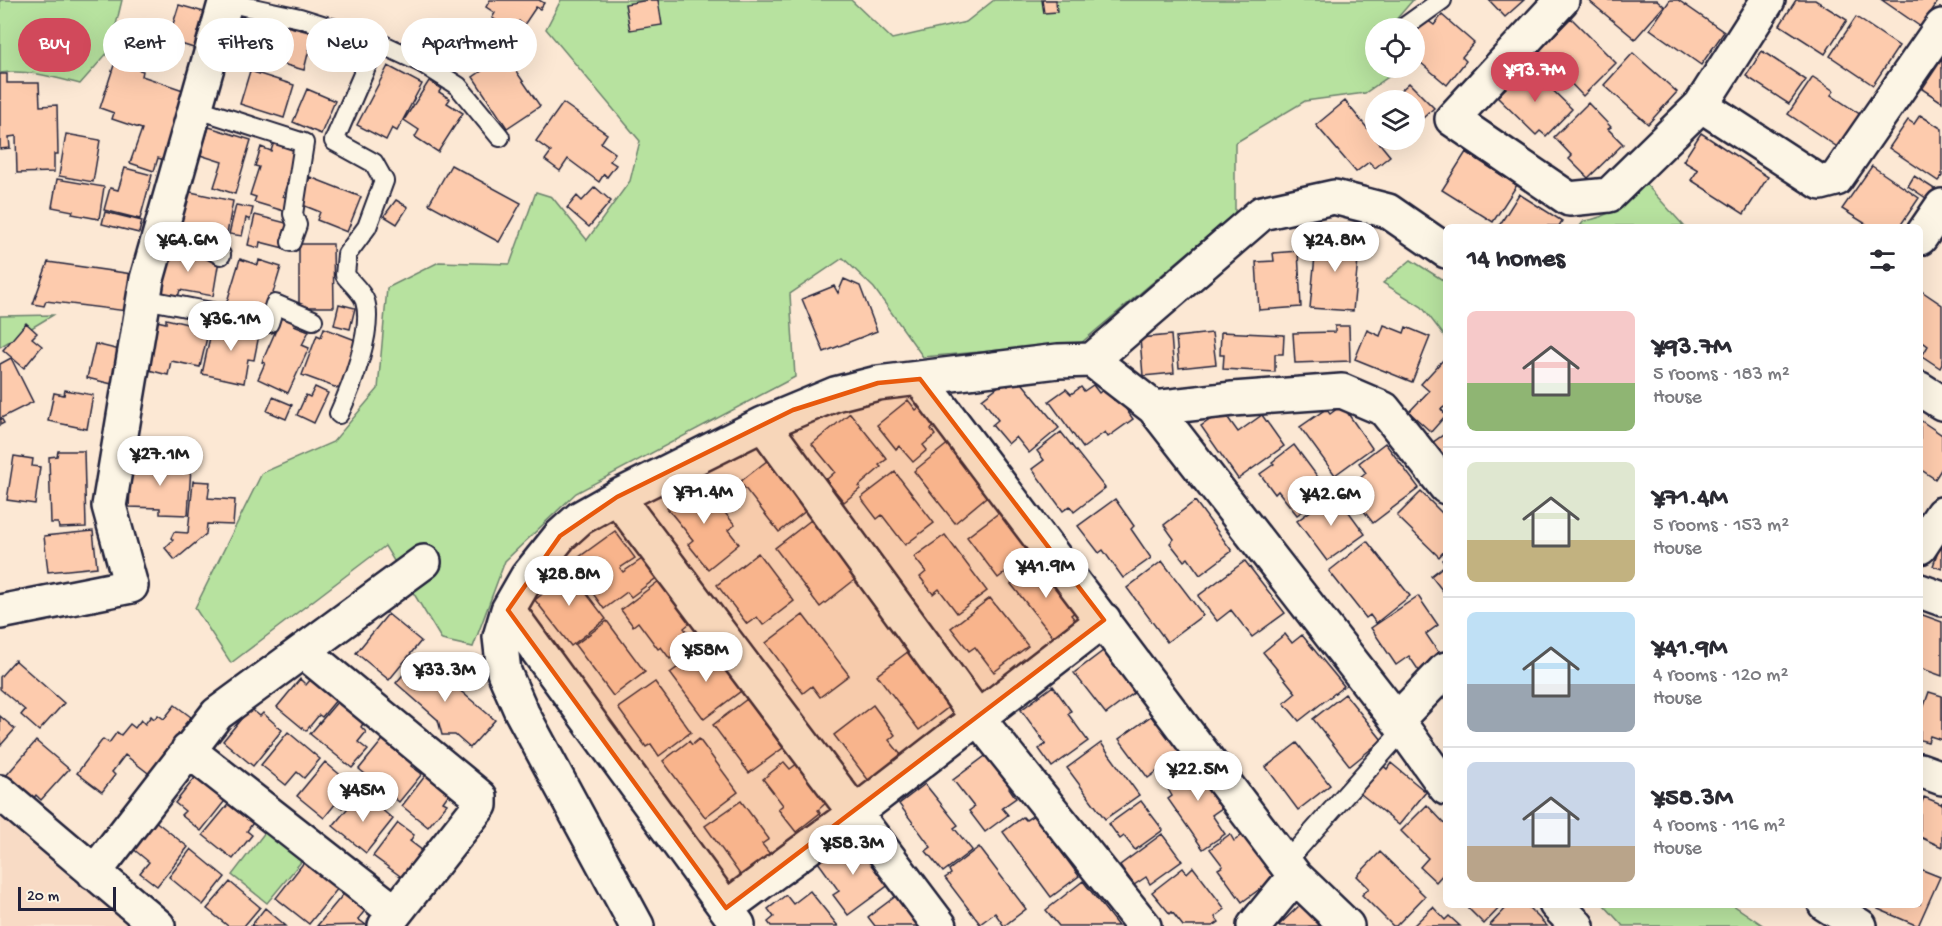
<!DOCTYPE html>
<html lang="en">
<head>
<meta charset="utf-8">
<style>
	:root { --surface:#fff; --page:#f7f7f7; --text:#2b2b33; --muted:#7c7c81; --line:#e1e1e2; --accent:#d1495b }
	body { margin:0; font-family:"Gochi Hand",sans-serif; background:var(--page); color:var(--text); height:100vh; display:flex; flex-direction:column; font-size:22px; white-space:nowrap }
	* { box-sizing:border-box; margin:0 }
	p { font-size:20px; color:var(--muted) }
	.icon { flex:none; width:33px; height:33px; fill:none; stroke:currentColor; stroke-width:2; stroke-linecap:round; stroke-linejoin:round }
	.map { position:relative; flex:1; overflow:hidden }
	.drawer { position:absolute; left:1443px; top:224px; width:480px; height:684px; display:flex; flex-direction:column; background:var(--surface); border-radius:9px; box-shadow:0 6px 24px #0002 }
	.drawer>* { flex:none }
	.banner { position:absolute; left:18px; top:18px; width:570px; height:54px; display:flex; gap:12px }
	.controls { position:absolute; left:1365px; top:18px; display:grid; gap:12px }
	.controls a { display:grid; place-items:center; width:60px; height:60px; border-radius:50%; background:var(--surface); box-shadow:0 6px 24px #0002; font-size:30px }
	.scale { position:absolute; left:18px; bottom:15px; width:98px; box-sizing:border-box; padding-left:6px; border:3px solid #22223b; border-top:0; font-size:16px; line-height:21px; white-space:nowrap; color:#22223b; -webkit-text-stroke:4px #fcf5e5; paint-order:stroke }
	.price { position:absolute; translate:-50% -51px; padding:0 14px; border-radius:21px; background:#fff; color:#222; font-size:20px; line-height:39px; filter:drop-shadow(0 2px 3px #0008) }
	.price::after { content:''; position:absolute; left:50%; top:36px; width:18px; height:14px; margin-left:-9px; background:inherit; clip-path:polygon(0 0,100% 0,50% 100%) }
	.price.current { background:var(--accent); color:#fff }
	ul { padding:0; list-style:none }
	li { display:flex; align-items:center; gap:18px; height:150px; padding:0 24px }
	li+li { border-top:2px solid var(--line) }
	li span { display:grid; place-items:center; flex:none; width:168px; height:120px; border-radius:9px; color:#555 }
	li>.icon { margin-inline-start:auto }
	span .icon { width:72px; height:72px; fill:#fffc; stroke-width:1 }
	li b { font-size:26px }
	h2 { display:flex; justify-content:space-between; align-items:center; height:72px; padding:0 24px; font-size:26px }
	.chip { padding:0 21px; border-radius:27px; background:var(--surface); box-shadow:0 6px 24px #0002; font-size:21px; line-height:54px }
	.chip.current { background:var(--accent); color:#fff }
	.map>svg:first-child { display:block }
	.built { fill:#f8dbc5 }
	.green { fill:#b7e29f; stroke:#6c826d; stroke-width:1.5 }
	.building { fill:#fdcbad; stroke:#22223b; stroke-width:1.5 }
	.lines { fill:none; stroke-linecap:round; stroke-linejoin:round }
	.service-casing { stroke:#22223b; stroke-width:22 }
	.minor-casing { stroke:#22223b; stroke-width:38 }
	.service { stroke:#fcf5e5; stroke-width:18 }
	.minor { stroke:#fcf5e5; stroke-width:33 }
	.marked { fill:#e8590c; fill-opacity:0.2; stroke:#e8590c; stroke-width:4.5; stroke-linejoin:round }
</style>
</head>
<body>
<div class="map">
<svg width="1942" height="926" viewBox="0 0 1942 926">
	<rect width="100%" height="100%" fill="#fce8d4"/>
	<filter id="ink" filterUnits="userSpaceOnUse"><feTurbulence type="fractalNoise" baseFrequency=".0167" numOctaves="2"/><feDisplacementMap in="SourceGraphic" scale="12" xChannelSelector="R" yChannelSelector="G"/><feConvolveMatrix kernelMatrix="1 2 1 2 8 2 1 2 1" color-interpolation-filters="sRGB"/></filter>
	<g filter="url(#ink)">
		<!-- built -->
		<path class="built" d="M0,814l69,62 63,50h-132z"/>
		<!-- green -->
		<path class="green" d="M0,0h122l-12,50 -30,34c-27,-7 -52,-15 -80,-11z
			M561,0h290l41,39 74,-17 28,-22h419l-20,23v5h-17v40h16l-1,7 -26,18 -60,8 -70,42v70l-154,130 -158,14 -49,-69 -31,-30 -53,36 5,83 -219,116 -71,68 -32,86 -31,-7 -57,-94 -154,117 -36,-55 67,-135 71,-31 45,-53 9,-101 52,-26 71,2 26,-72 16,5 35,43 43,-59 10,-40 -94,-112z
			M1643,181l41,45h-104l4,-5c29,-4 40,-20 59,-40z
			M1411,260l35,22v56l-24,-31 -39,-24z
			M53,315l-53,32v-31z
			M269,827l36,30 -38,46 -35,-28z
			M1604,905h129l31,21h-141z"/>
		<!-- building -->
		<path class="building" d="M490,0h49l5,3 -4,6 -4,-2 -12,18 -5,-4 -6,10 -21,-13 3,-5 -9,-6z
			M649,0h9l4,25 -32,5 -5,-26z
			M1042,0h14l1,12 -13,1z
			M1489,0h35l-19,17z
			M1588,0h69l7,6 -29,33z
			M1670,0h8l46,32 -23,33 -51,-36z
			M1796,0h19l32,20 -22,34 -45,-29z
			M1882,0h57l-18,27z
			M179,5l32,9 -11,36 -32,-10z
			M1442,15l32,28 -12,14 4,4 -19,24 -33,-28v-23l13,-14 7,5z
			M237,16l35,9 -8,35 -35,-10z
			M1856,17l43,29 -26,39 -43,-29z
			M1571,18l45,45 -33,33 -44,-46z
			M278,24l35,9 -9,37 -36,-10z
			M1762,51l44,29 -17,24 -43,-28z
			M1633,53l44,39 -29,32 -44,-39z
			M505,55l35,51 -33,22 -34,-51z
			M1942,59v43l-20,-13z
			M115,62l28,9 -1,5 44,15 -22,69 -6,-2 -4,13 -24,-8 12,-34 -30,-10 2,-6 -14,-5z
			M388,66l34,18 -25,47 -5,-3 -6,12 -29,-15z
			M1528,66l44,43 -26,27 -6,-5 -4,4 -39,-38z
			M250,71l44,14 -10,33 -44,-14z
			M0,74h7v9h32l1,23 17,-1 1,49h-4v18l-37,1 -1,-37 -7,1 1,11 -10,1z
			M1813,77l21,14 -3,4 30,20 -22,33 -51,-34z
			M429,81l12,8 -2,3 11,7 -3,4 16,10 -25,39 -23,-15 4,-7 -15,-10z
			M1409,83l25,25 -20,18v-26h-23z
			M307,89l28,12 -14,33 -28,-12z
			M1345,101l45,55 -15,12 -6,-6 -13,10 -40,-47z
			M563,103l44,31 -6,9 14,10 -5,8 6,4 -9,12 -3,-3 -5,8 -31,-23 -8,12 -15,-11 6,-8 -15,-11z
			M1588,103l23,24 -3,2 15,15 -35,34 -19,-19 3,-3 -18,-19z
			M1920,115l22,14v47l-4,5 -49,-33 19,-28 6,4z
			M209,127l42,13 -16,54 -21,-7 8,-25 -22,-7z
			M1701,133l67,44 -24,37 -53,-34 7,-10 -15,-9z
			M66,134l34,6 -7,42 -34,-6z
			M275,139l24,8 -16,49 5,2 -4,13 -30,-9 2,-5 -6,-2 9,-28 -4,-1 6,-19 10,4z
			M1466,152l51,33 -24,37 -51,-32z
			M451,165l70,38 -22,39 -70,-38z
			M1872,166l47,32 -19,28h-31l-27,-17z
			M125,168l27,7 -12,44 -36,-9 6,-22 8,2z
			M1914,176l22,14 -7,10 -21,-14z
			M310,177l51,20 -14,35 -30,-12 3,-8 -20,-8z
			M57,179l47,8 -5,32 -27,-5 1,-3 -21,-4z
			M595,187l16,14 -22,26 -22,-19 10,-12 5,5z
			M186,191l47,10 -6,33 -54,-11z
			M1519,194l43,27 -3,5h-60z
			M396,200l12,7 -11,17 -13,-8z
			M236,205l17,3 -3,12 -4,-2 -4,18 -13,-2z
			M105,212l37,9 -3,12 -37,-9z
			M255,215l35,9 -6,24 -24,-6 -1,6 -11,-3z
			M1317,235l43,4 -7,72 -43,-3z
			M299,244h34l1,63h-35z
			M177,247l25,4 -1,6 18,3 -6,36 -33,-6 -2,7 -19,-3 7,-43 10,2z
			M1298,251l3,56 -42,3 -3,-48 18,-1 -1,-8z
			M240,259l18,6 1,-5 22,7 -15,49 -40,-11z
			M48,262l84,12 -5,37 -81,-10 -2,5 -11,-2z
			M844,279l16,7 17,45 -53,21 -22,-53 32,-13 4,7z
			M1920,290l22,15v59l-2,4 -18,-12 6,-10 -8,-6z
			M339,304l16,4 -5,21 -16,-4z
			M283,314l13,6 -2,5 15,6 -7,14 7,3 -21,45 -30,-14 7,-16 -3,-1z
			M166,319l43,10 -9,38 -29,-6 -3,14 -27,-7 11,-48 14,3z
			M227,322l33,8 -6,30 -6,-1 -4,24 -42,-9 10,-46 13,3z
			M26,323l11,10 -5,5 10,8 -18,22 -21,-18z
			M1384,325l20,8 2,-6 24,10 -18,45 -57,-23 12,-29 13,6z
			M1335,326h14l1,35 -55,2 -2,-30 42,-1z
			M324,328l34,13 -18,48 -38,-14 15,-40 4,2z
			M1221,332l63,3 -1,19h-8v18l-52,-3 1,-14h-4z
			M1212,333l4,31 -37,4 -3,-31z
			M1171,335l3,38 -31,3 -3,-38z
			M95,344l25,6 -8,34 -25,-6z
			M11,358l22,44 -32,16 3,5 -4,2v-61z
			M1443,360l3,3v43l-5,3 5,6 -15,17 -22,-20 20,-21 -8,-7z
			M1018,378l41,50 -30,25 -13,-16 -8,7 -16,-19 6,-5 -16,-21 22,-17 4,4z
			M1093,385l6,8 6,-5 9,12 4,-2 15,21 -25,18 -3,-5 -22,16 -34,-47 17,-12 5,5 10,-7 3,4z
			M315,387l13,6 -14,30 -17,-8 9,-20 4,2z
			M65,390l28,5 -6,34 -39,-8 6,-28 10,2z
			M273,397l19,8 -6,14 -19,-8z
			M908,400l8,10 6,-5 16,19 -7,5 4,6 -12,10 4,5 -14,12 -14,-16 -3,3 -19,-24z
			M1342,405l30,43 -37,27 -35,-48 26,-18 4,5z
			M1223,411l15,21 24,-17 22,31 -46,33 -37,-53z
			M850,413l37,46 -8,6 2,2 -22,19 1,3 -16,13 -18,-22 9,-8 -23,-28z
			M1920,420l22,15v33l-7,11 -15,-10z
			M1061,432l44,56 -31,24 -4,-6 -7,5 -31,-42 12,-9 -7,-9z
			M1446,433v25l-2,1 -12,-16z
			M950,442l41,51 -36,30 -41,-52z
			M1385,443l34,45 -46,35 -19,-25 11,-8 -7,-10 8,-7 -7,-10z
			M1294,445l35,47 -32,23 -19,-24 -3,3 -15,-20 14,-10 -2,-2z
			M58,451h26l2,76 -27,1 -1,-5h-7l-2,-66 8,-1z
			M14,456l19,3 -1,7 8,1 -5,37 -28,-4z
			M132,459l25,1v5l34,2 -3,48 -28,-1v-6l-31,-1z
			M768,460l39,50 -28,22 -39,-50z
			M895,472l39,51 -29,22 -23,-30 -5,4 -16,-21z
			M193,481l17,1 -2,16 27,2 -2,25 -26,-1 -1,10 -31,26 -10,-12 8,-8 -2,-2 3,-6 14,1z
			M699,481l36,44 -7,5 11,14 -31,25 -20,-25 5,-4 -26,-32z
			M1421,492l25,25v32l-7,8 -42,-41z
			M1335,493l30,41 -38,27 -30,-40z
			M1115,499l19,27 -3,3 20,29 -28,20 -20,-28 -4,3 -21,-27z
			M1195,501l37,50 -32,24 -12,-17 -4,3 -14,-18 4,-4 -10,-14z
			M1004,509l32,40 -38,29 -31,-41z
			M811,520l46,58 -37,29 -45,-59z
			M93,531l4,36 -49,5 -4,-36z
			M615,531l20,27 -15,10 3,4 22,-15 14,19 -28,21 -4,-5 -23,17 -33,-46z
			M945,535l42,56 -30,22 -18,-24 -6,5 -13,-17 6,-5 -12,-15z
			M1942,540v29l-9,-3z
			M1367,541l43,55 -34,27 -6,-8 -4,3 -37,-47z
			M758,553l36,48 -31,24 -6,-8 -10,7 -30,-39z
			M1446,557v38l-15,-19 14,-11 -3,-5z
			M1041,560l38,49 -8,6 5,6 -22,17 -43,-54z
			M1162,561l41,54 -36,27 -40,-54z
			M1245,561l40,52 -33,24 -21,-27 -14,11 -19,-25z
			M561,570l5,6 4,-4 36,47 -35,27 -36,-46 7,-6 -4,-6z
			M659,581l31,42 -6,5 10,13 -24,18 -9,-12 -3,2 -20,-27 -5,4 -12,-16z
			M1418,596l20,29 -12,9 15,22 -22,15 -10,-15 -13,9 -25,-37z
			M990,598l38,48 -34,26 -19,-25 -6,4 -18,-23z
			M388,614l33,27 -32,39 -33,-27z
			M1920,614l22,8v54l-22,-8z
			M803,615l46,60 -29,22 -8,-11 -9,7 -37,-50z
			M607,621l38,51 -32,24 -38,-51z
			M1285,634l7,9 10,-8 42,51 -45,35 -15,-18 12,-10 -33,-41z
			M709,648l32,43 -37,28 -34,-46 22,-16 1,3z
			M913,648l37,58 -31,24 -42,-55z
			M1107,648l32,41 -33,25 -32,-41z
			M419,656l76,64 -25,28 -15,-13h-13l-4,-15 -42,-37z
			M15,660l49,43 -25,28 -18,-16 4,-5 -25,-21v-12z
			M300,679l6,6 5,-6 26,20 -15,18 -3,-2 -13,16 -29,-24z
			M655,682l36,50 -32,24 -8,-12 -5,3 -28,-39z
			M1053,686l18,25 -3,3 20,27 -36,26 -13,-18 7,-5 -25,-34z
			M1929,692l13,4v44l-12,-4 -2,6 -8,-2v-23z
			M1345,694l37,46 -32,26 -37,-47z
			M747,699l18,25 4,-4 7,10 -4,3 11,15 -34,25 -36,-48z
			M338,701l26,21 -3,5 5,5 -8,10 10,8 -16,18 -42,-34z
			M175,705l16,12 -6,7 4,3 -37,49 -27,-21 -13,17 3,3 -13,17 -25,-19 26,-34 6,4 8,-11 4,3 9,-11 5,4 6,-8 4,4 6,-8 3,3 4,-4 6,4z
			M873,705l22,30 -6,5 13,16 -33,25 -35,-46z
			M250,708l10,8 3,-3 19,17 -29,36 -30,-25z
			M0,716l15,13 -15,17z
			M1151,716l5,7 5,-4 24,32 -37,27 -29,-39z
			M288,732l32,27 -16,19 -7,-6 -11,13 -25,-20z
			M385,737l29,24 -3,5 11,8 -23,28 -40,-33z
			M699,739l39,53 -33,25 -42,-56 26,-20 3,4z
			M36,741l33,28 -28,31 -5,-5 -4,5 -27,-23z
			M1101,743l38,52 -34,24 -38,-51z
			M1297,743l33,42 -32,25 -32,-43z
			M992,751l24,32 -7,5 7,10 -14,10 6,7 -23,17 -16,-21 5,-4 -21,-27z
			M1198,758l31,45 -17,12 13,19 -22,15 -35,-50 4,-3 -4,-7 8,-6 -5,-7z
			M325,762l32,27 -15,19 -6,-5 -12,15 -27,-22z
			M784,762l6,7 8,-6 30,38 -10,9 2,3 -24,19 -18,-23 5,-4 -20,-26z
			M1379,762l8,7 4,-6 35,29 -27,33 -43,-35z
			M428,772l23,19 -8,11 4,2 -19,23 -26,-21z
			M198,774l30,23 -27,34 -20,-16 4,-4 -10,-8z
			M925,784l33,41 -4,3 18,22 -29,22 -17,-21 5,-4 -32,-43z
			M361,792l32,27 -27,34 -33,-27z
			M1924,797l17,7 1,-2v45l-22,-10v-30z
			M231,801l24,19 -8,11 5,4 -19,24 -30,-24z
			M741,801l28,38 -7,5 8,10 -29,22 -36,-50z
			M1141,801l22,29 -28,20 -11,-14 -4,3 -11,-15z
			M1427,805l19,20v46l-10,11 -16,-15 8,-9 -27,-27z
			M1034,815l45,61 -28,21 -48,-65 20,-15 3,3z
			M154,820l34,27 -31,39 -17,-13 9,-11 -17,-14z
			M398,823l16,12 -4,6 17,13 -20,27 -34,-25z
			M1162,834l20,27 -32,23 -4,-7 -12,8 -14,-20z
			M1230,834l4,7 10,-7 32,43 -34,25 -24,-33 5,-3 -13,-17z
			M852,838l8,11 2,-2 28,37 -42,31 -15,-20 6,-4 -21,-29z
			M979,847l47,62 -22,17 -9,-13 -15,11 -35,-46 6,-4 -2,-4z
			M191,849l34,28 -22,28 -34,-28z
			M1380,852l45,44 -29,30h-3l-31,-31 7,-7 -12,-12z
			M305,861l34,26 -30,37 -33,-26z
			M1193,867l32,42 -10,8 4,5 -6,4h-30l-11,-14 -2,2 -18,-22 31,-24 4,5z
			M1920,869l20,8 -22,49 -40,-17 2,-5h40z
			M1083,881l35,45h-59l-13,-16z
			M230,882l30,25 -16,19h-16l-21,-17z
			M346,891l21,17 -9,11 8,6 -49,1z
			M810,891l28,35h-67l-3,-4 6,-5 -6,-8 18,-14 7,9z
			M896,896l23,30h-44l-7,-9z
			M1464,904h39l-19,20z
			M1510,904h15l22,22h-56l-1,-1z
			M1300,905l20,21h-42z
			M1433,907l12,13 4,-4 11,10h-47z
			M265,908l21,18h-35z"/>
		<g class="lines">
			<defs>
				<path id="service" d="M225,2l75,16 77,24 45,21 36,23 42,51
					M1403,28l39,-28
					M195,108l109,35 -11,71 4,11 -6,17
					M159,238l51,11 11,6
					M144,299l125,24 6,-19 38,16
					M339,414c12,-26 35,-85 26,-113 -3,-9 -14,-18 -20,-26l2,-21 20,-27 17,-46 -10,-18 -40,-22 43,-99
					M1286,862l117,-132"/>
				<path id="minor" d="M1562,0l-110,119 117,80 40,-4 92,-90 67,-105
					M1701,105l120,78 15,-4 106,-153
					M1920,238l22,-32
					M1092,360l170,-147 72,-16 54,14 58,40
					M920,379l375,497 52,50
					M1920,389l22,14
					M1154,408l79,-9 109,-8 42,18 62,78
					M763,424l214,293 167,209
					M617,497l323,429
					M1920,547l22,-33
					M1920,591l22,8
					M508,610l230,315
					M0,612l131,-26 -22,-80 38,-227 79,-279
					M303,651l177,146v8l-95,121
					M1397,720l49,-51
					M188,750l207,162
					M1920,770l22,8
					M0,792l158,134
					M94,873l123,-159 207,-152
					M1556,904l21,22
					M1825,904l35,22
					M726,908l129,-95 249,-193
					M637,926l-115,-213 -18,-41 -4,-35 8,-27 19,-33 33,-41 20,-18 37,-21 146,-73 72,-30 43,-11 180,-22 34,-1 62,48 243,312 49,68
					M1254,926l41,-50"/>
			</defs>
			<!-- service casing -->
			<use href="#service" class="service-casing"/>
			<!-- minor casing -->
			<use href="#minor" class="minor-casing"/>
			<!-- service -->
			<use href="#service" class="service"/>
			<!-- minor -->
			<use href="#minor" class="minor"/>
		</g>
	</g>
	<!-- marked area -->
	<path class="marked" d="M920,379l184,241 -378,288 -218,-298 52,-74 57,-39 176,-87 85,-27z"/>
</svg>
<div class="controls">
<a><svg class="icon" aria-label="locate" viewBox="0 0 24 24"><circle cx="12" cy="12" r="6"/><path d="M12 2v4M12 18v4M2 12h4M18 12h4"/></svg></a>
<a><svg class="icon" aria-label="layers" viewBox="0 0 24 24"><path d="M12 4l9 5-9 5-9-5zM3 14l9 5 9-5"/></svg></a>
</div>
<div class="scale">20 m</div>
<b class="price current" style="left:1535px;top:103px">¥93.7M</b>
<b class="price" style="left:188px;top:273px">¥64.6M</b>
<b class="price" style="left:1335px;top:273px">¥24.8M</b>
<b class="price" style="left:231px;top:352px">¥36.1M</b>
<b class="price" style="left:160px;top:487px">¥27.1M</b>
<b class="price" style="left:704px;top:525px">¥71.4M</b>
<b class="price" style="left:1331px;top:527px">¥42.6M</b>
<b class="price" style="left:1046px;top:599px">¥41.9M</b>
<b class="price" style="left:569px;top:607px">¥28.8M</b>
<b class="price" style="left:706px;top:683px">¥58M</b>
<b class="price" style="left:445px;top:703px">¥33.3M</b>
<b class="price" style="left:1198px;top:802px">¥22.5M</b>
<b class="price" style="left:363px;top:823px">¥45M</b>
<b class="price" style="left:853px;top:876px">¥58.3M</b>
<div class="banner">
<a class="chip current">Buy</a>
<a class="chip">Rent</a>
<a class="chip">Filters</a>
<a class="chip">New</a>
<a class="chip">Apartment</a>
</div>
<section class="drawer">
<h2>14 homes<svg class="icon" aria-label="filters" viewBox="0 0 24 24"><path d="M4 7h16M4 17h16"/><circle cx="9" cy="7" r="2"/><circle cx="15" cy="17" r="2"/></svg></h2>
<ul>
<li><span style="background:linear-gradient(#f6c9c9 60%,#8fb573 0)"><svg class="icon" aria-label="home" viewBox="0 0 24 24"><path d="M3 11l9-7 9 7M6 9v11h12V9"/></svg></span><div><b>¥93.7M</b><p>5 rooms · 183 m²</p><p>House</p></div></li>
<li><span style="background:linear-gradient(#dfe7d0 65%,#c2b280 0)"><svg class="icon" aria-label="home" viewBox="0 0 24 24"><path d="M3 11l9-7 9 7M6 9v11h12V9"/></svg></span><div><b>¥71.4M</b><p>5 rooms · 153 m²</p><p>House</p></div></li>
<li><span style="background:linear-gradient(#bfe0f5 60%,#9aa5b1 0)"><svg class="icon" aria-label="home" viewBox="0 0 24 24"><path d="M3 11l9-7 9 7M6 9v11h12V9"/></svg></span><div><b>¥41.9M</b><p>4 rooms · 120 m²</p><p>House</p></div></li>
<li><span style="background:linear-gradient(#c9d6e8 70%,#b9a48a 0)"><svg class="icon" aria-label="home" viewBox="0 0 24 24"><path d="M3 11l9-7 9 7M6 9v11h12V9"/></svg></span><div><b>¥58.3M</b><p>4 rooms · 116 m²</p><p>House</p></div></li>
</ul>
</section>
</div>
</body>
</html>
